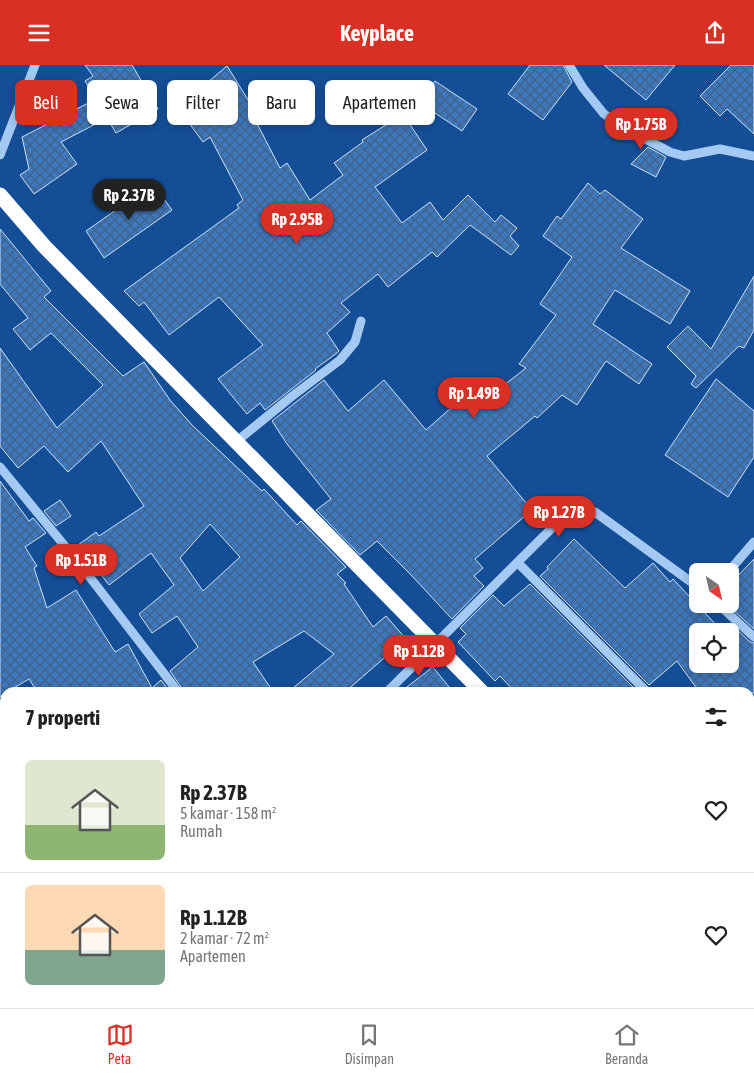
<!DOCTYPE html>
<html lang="id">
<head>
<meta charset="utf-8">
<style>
	:root { --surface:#fff; --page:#f6f6f6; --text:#222; --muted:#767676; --line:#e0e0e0; --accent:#d93025 }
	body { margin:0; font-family:"Asap Condensed",sans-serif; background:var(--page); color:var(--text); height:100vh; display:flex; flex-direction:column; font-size:19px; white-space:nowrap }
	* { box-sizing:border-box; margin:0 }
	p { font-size:16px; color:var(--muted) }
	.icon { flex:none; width:28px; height:28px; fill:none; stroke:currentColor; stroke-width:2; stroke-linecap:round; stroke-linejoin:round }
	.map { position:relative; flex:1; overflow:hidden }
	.drawer { position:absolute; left:0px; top:622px; width:755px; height:321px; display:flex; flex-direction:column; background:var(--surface); border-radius:15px 15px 0 0; box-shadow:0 2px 8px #0003 }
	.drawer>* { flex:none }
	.banner { position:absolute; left:15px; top:15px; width:500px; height:45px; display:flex; gap:10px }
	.needle { width:32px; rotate:146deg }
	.tools { position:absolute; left:689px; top:498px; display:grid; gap:10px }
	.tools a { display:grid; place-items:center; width:50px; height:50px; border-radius:8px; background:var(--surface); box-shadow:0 2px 8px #0003; font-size:25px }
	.price { position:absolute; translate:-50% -42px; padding:0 11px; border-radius:18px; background:var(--accent); color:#fff; font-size:16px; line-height:32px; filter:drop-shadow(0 1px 2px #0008) }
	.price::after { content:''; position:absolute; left:50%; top:30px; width:15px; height:11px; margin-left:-8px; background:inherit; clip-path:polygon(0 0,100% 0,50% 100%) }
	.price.active { background:#222; color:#fff }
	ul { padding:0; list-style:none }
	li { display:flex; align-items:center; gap:15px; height:125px; padding:0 25px }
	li+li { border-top:1px solid var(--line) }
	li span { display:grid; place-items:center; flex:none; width:140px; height:100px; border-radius:8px; color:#555 }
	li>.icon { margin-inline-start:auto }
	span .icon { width:60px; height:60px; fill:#fffc; stroke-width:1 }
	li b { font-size:21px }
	h2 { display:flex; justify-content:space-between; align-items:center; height:60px; padding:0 25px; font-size:21px }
	.pill { padding:0 18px; border-radius:8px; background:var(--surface); box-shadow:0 2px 8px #0003; font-size:18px; line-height:45px }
	.pill.active { background:var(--accent); color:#fff }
	header { display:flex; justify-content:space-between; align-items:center; height:65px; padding:0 25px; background:var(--accent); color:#fff; font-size:22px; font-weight:700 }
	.menu { display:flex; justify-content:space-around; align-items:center; height:70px; border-top:1px solid var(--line); background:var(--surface); font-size:14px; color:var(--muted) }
	.menu a { display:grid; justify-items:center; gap:2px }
	.menu .active { color:var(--accent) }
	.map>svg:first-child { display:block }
	.building { fill:url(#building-cross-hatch); stroke:#cce3fd; fill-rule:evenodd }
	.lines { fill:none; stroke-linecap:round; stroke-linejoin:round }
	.minor { stroke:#a4c9f2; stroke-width:9 }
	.highway { stroke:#fff; stroke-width:15 }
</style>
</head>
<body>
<header><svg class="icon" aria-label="menu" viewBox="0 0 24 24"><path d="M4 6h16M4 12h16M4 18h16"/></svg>Keyplace<svg class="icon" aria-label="share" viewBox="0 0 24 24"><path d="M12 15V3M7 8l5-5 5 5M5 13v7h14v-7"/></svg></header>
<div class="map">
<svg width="754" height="943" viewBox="0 0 754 943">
	<defs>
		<pattern id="building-cross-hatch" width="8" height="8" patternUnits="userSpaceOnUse" patternTransform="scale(1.25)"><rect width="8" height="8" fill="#3d77be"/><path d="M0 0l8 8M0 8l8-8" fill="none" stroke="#446285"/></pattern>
	</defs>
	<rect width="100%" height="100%" fill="#144e96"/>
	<!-- building -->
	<path class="building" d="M85,0h47l26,44 -42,24 -9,-15 -46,24 16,22 -43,30 -14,-19 9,-6 -7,-32 74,-38 -11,-18 8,-5z
		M530,0h33l9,17 -29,38 -35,-26z
		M604,0h71l-29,35z
		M731,0h23v69l-27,-25 -7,7 -20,-20z
		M227,1l25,40 -3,2 31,60 7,-5 23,37 33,-25 -9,-12 29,-21 -1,-2 41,-26 24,36 -52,37 27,36 28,-21 13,18 25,-25 27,27 6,-7 16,13 -7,8 9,10 -8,9 -41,-30 -33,32 -5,-5 -44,35 -10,-13 -37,29 9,9 -23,21 12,18 -2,2 -22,16 1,1 -51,40 -5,-7 -13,11 -29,-35 45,-34 -44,-48 -50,38 -25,-33 -5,4 -15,-15 115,-83 -2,-3 6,-5 -33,-63 -7,5 -17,-23 19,-14 -10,-12z
		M435,16l42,28 -15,22 -42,-28z
		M648,82l18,10 -10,20 -25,-13z
		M588,118l12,11 5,-4 38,29 -22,29 69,43 -20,33 -55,-34 -22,34 59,40 -13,20 -33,-23 -29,44 -15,-10 -25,23 -2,-2 -48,40 45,54 -57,49 8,9 -9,8 10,10 -32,33 -40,-43 -35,-35 -17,14 -44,-45 15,-11 -44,-55 -15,-23 52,-41 24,31 36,-31 42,50 44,-39 11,12 45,-35 -7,-4 37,-49 -16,-11 32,-47 -29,-21 14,-20 4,3z
		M153,119l19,26 -68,48 -18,-27z
		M0,164l51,62 -7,6 79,79 21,-14 26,38 22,25 70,66 2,-2 33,36 4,-4 45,46 -9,7 9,9 -2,1 29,43 13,-11 20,23 -62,54h-57l47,-39 -30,-23 -51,31 21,31h-89l-15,-22 28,-24 -21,-31 -25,17 -13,-19 35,-29 -23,-32 -42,32 -31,-40 18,-13 3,4 45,-30 -43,-65 -33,31 -24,-26 -26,22 -18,-22v-98l57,80 46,-43 -52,-52 -21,17 -17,-21 15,-11 -28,-34zM210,459l30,33 -37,34 -23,-33z
		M754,211v54l-10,18 -5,-2 -43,42 -5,-4 5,-8 -29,-29 21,-21 23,23z
		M716,314l38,32v46l-26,40 -63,-42z
		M0,416l29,40 4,-3 13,15 -21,14 12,19 -3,2 13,40 29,-18 39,62 13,-8 24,44 9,-8 10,13h-133l-9,-14 -24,14 -5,4z
		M60,435l11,16 -15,10 -12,-15z
		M574,474l51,49 28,-25 17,19 3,-3 49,52h-24v33h32v-41l20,19 4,1v50h-54l-23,-32 -28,24 -109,-109 8,-7 -1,-2z
		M754,494v70l-24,-22v-23z
		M530,519l109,109h-123l-16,-17 -5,5 -37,-39 8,-8 -6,-6 33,-33 11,11z
		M432,601l22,27h-55l30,-23z"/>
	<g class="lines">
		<!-- minor -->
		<path class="minor" d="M569,0l14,23 21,26 34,21 32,17 14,4 36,-7 34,7
			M0,90l35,-90
			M237,376l54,-44 49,-37 15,-18 6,-21
			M0,402l82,100 97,126
			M518,498l130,130
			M729,506l25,-29
			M718,539l36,33
			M386,628l174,-173c12,-10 20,-13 35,-8l103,75
			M750,733l4,4
			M0,845l5,7
			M0,907l5,-3
			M350,939l1,4
			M556,939l4,4"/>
		<!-- highway -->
		<path class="highway" d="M0,130l44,51 439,447
			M750,898l4,4"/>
	</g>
</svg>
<div class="tools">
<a><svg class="needle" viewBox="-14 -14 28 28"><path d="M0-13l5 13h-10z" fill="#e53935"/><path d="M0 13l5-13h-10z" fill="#767676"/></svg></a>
<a><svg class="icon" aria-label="locate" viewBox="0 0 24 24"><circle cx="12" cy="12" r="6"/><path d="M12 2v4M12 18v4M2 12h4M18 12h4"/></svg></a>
</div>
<b class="price" style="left:641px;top:85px">Rp 1.75B</b>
<b class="price active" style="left:129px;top:156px">Rp 2.37B</b>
<b class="price" style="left:297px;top:180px">Rp 2.95B</b>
<b class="price" style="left:474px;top:354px">Rp 1.49B</b>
<b class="price" style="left:559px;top:473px">Rp 1.27B</b>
<b class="price" style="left:81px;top:521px">Rp 1.51B</b>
<b class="price" style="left:419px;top:612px">Rp 1.12B</b>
<div class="banner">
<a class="pill active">Beli</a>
<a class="pill">Sewa</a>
<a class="pill">Filter</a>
<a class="pill">Baru</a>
<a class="pill">Apartemen</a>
</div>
<section class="drawer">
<h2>7 properti<svg class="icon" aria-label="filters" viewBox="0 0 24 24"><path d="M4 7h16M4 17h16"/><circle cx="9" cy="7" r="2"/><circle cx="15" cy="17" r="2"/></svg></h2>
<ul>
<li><span style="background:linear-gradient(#dfe7d0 65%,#8fb573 0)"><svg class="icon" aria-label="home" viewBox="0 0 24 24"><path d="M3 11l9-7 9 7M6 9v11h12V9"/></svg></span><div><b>Rp 2.37B</b><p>5 kamar · 158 m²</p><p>Rumah</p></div><svg class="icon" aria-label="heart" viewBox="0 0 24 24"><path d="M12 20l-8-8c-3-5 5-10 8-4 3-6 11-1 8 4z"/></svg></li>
<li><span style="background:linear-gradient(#ffd9b3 65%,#7fa58c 0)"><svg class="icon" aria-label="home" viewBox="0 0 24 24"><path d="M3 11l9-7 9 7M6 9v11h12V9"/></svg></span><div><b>Rp 1.12B</b><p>2 kamar · 72 m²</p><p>Apartemen</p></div><svg class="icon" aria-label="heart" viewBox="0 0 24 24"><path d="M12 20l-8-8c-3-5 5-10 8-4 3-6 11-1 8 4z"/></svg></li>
</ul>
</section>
</div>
<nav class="menu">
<a class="active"><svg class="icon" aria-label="map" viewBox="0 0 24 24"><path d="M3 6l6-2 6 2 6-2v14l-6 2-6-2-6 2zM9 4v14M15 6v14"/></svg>Peta</a>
<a><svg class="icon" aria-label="saved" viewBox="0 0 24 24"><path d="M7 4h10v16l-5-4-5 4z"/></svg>Disimpan</a>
<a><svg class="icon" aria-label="home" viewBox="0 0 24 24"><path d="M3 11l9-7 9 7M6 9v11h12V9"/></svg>Beranda</a>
</nav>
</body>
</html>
